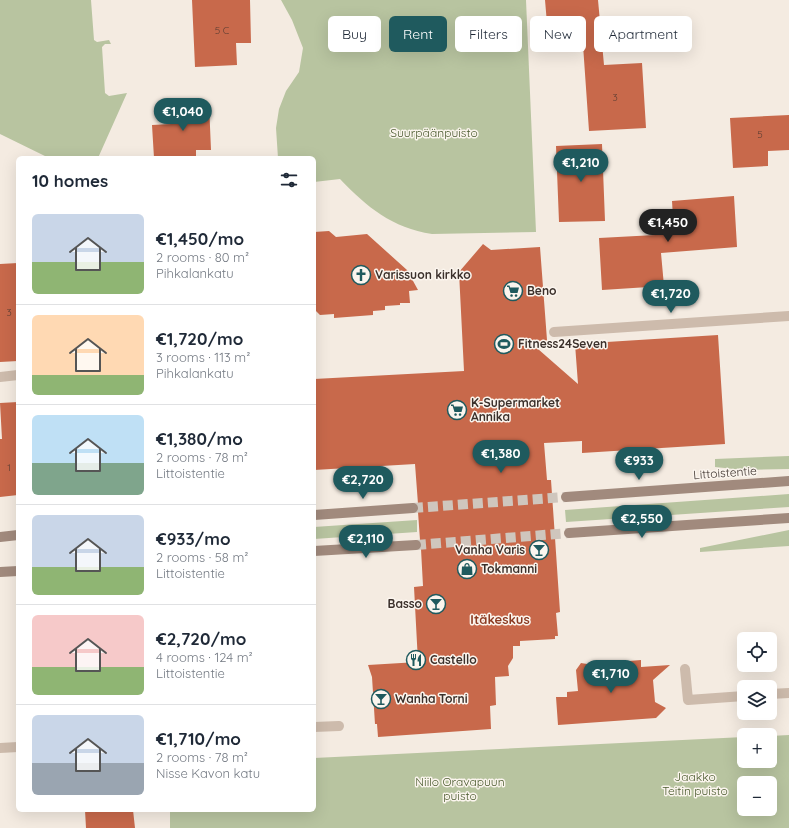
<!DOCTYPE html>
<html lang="en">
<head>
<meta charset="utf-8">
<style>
	:root { --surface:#fff; --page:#f6f6f7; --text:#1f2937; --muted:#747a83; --line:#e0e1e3; --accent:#1f5a5e }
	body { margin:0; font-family:Quicksand,sans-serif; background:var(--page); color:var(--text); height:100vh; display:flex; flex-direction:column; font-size:15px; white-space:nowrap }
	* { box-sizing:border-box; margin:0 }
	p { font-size:13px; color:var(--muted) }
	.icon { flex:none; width:22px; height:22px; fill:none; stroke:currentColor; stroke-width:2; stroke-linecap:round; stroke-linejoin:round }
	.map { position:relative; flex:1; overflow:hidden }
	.drawer { position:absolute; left:16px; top:156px; width:300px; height:656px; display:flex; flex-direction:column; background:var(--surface); border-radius:6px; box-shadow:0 4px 16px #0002 }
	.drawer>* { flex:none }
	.hud { position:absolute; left:328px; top:16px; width:380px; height:36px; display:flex; gap:8px }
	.tools { position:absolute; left:737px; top:632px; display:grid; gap:8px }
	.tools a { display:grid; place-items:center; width:40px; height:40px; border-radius:6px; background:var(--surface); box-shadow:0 4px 16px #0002; font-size:20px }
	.price { position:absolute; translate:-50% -34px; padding:0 9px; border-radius:14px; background:var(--accent); color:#fff; font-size:13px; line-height:26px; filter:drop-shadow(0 1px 2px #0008) }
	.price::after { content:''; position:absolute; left:50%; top:24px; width:12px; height:9px; margin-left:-6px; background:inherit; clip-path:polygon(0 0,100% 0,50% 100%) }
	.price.selected { background:#222; color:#fff }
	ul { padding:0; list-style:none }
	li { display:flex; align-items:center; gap:12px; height:100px; padding:0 16px }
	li+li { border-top:1px solid var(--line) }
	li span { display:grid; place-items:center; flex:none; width:112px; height:80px; border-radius:6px; color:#555 }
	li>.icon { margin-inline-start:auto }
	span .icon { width:48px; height:48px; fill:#fffc; stroke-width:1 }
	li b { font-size:17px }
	h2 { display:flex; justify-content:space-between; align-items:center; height:48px; padding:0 16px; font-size:17px }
	.tag { padding:0 14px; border-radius:6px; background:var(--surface); box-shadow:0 4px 16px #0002; font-size:14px; line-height:36px }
	.tag.selected { background:var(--accent); color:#fff }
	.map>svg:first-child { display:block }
	.green { fill:#b8c4a0; fill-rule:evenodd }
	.building { fill:#c8694b }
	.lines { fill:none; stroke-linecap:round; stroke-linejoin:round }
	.secondary-tunnel { stroke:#cfc6bd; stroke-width:10; stroke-dasharray:10 5; stroke-linecap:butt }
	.street { stroke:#cdbbac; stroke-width:10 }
	.secondary { stroke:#a18a7d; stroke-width:10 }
	.labels { text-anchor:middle; stroke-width:3; stroke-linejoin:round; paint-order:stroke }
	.number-label { font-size:10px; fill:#5e3e33 }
	.park-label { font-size:12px; fill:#4a5a2e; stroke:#fbf5ee }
	.poi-label { font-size:12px; font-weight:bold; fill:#3b302b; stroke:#fbf5ee; text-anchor:start }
	.street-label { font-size:12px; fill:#3b302b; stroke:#fbf5ee }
	.neighbourhood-label { font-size:13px; font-weight:bold; fill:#8c3b22; stroke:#fbf5ee }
</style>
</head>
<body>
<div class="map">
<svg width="789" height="828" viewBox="0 0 789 828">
	<rect width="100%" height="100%" fill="#f4ebe1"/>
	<!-- green -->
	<path class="green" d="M0,0h91l3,40 3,2 12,-2 2,4h-6l-3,3 3,46 4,3 18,-3 -29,65h-49l-49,-24z
		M281,0h245l10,232 -104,2c-40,-6 -65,-27 -92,-55l-26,3v-24h-36l-2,-30 3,-19 7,-18 13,-19 4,-24 -11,-28z
		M789,456v13l-45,1 -29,-3v-8z
		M789,494v13l-223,15 -1,-12z
		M417,520v12l-103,7v-12z
		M789,530v16l-89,6v-4z
		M789,735v93h-619v-18h144v-52l430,-21v24h26v-25zM744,783h26v26h-26z"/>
	<!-- building -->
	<path class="building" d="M192,0h58l1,43h-15l1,22 -42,2z
		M545,0h53l6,65 38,-2 4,65 -57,3 -6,-86 -34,2z
		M209,103l2,47h-15v8h-42l-2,-33 19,-1v-19z
		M789,115v35l-21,1v15l-35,2 -3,-50z
		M602,144l3,77 -46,1 -3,-76z
		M734,196l3,51 -76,6 3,33 -62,4 -3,-52 75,-4 -2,-33z
		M329,231l7,6 31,-3 40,36 11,20 -9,1 1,12h-10v2l-15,1v4l-12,1v4l-39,3v-4l-14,1 -6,-6v-77z
		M483,244l8,6 49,-3 7,93 -9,9 40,35 -3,-40 143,-9 7,109 -143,9v-12l-38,2 3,37h4l3,43 6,89 -4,1 2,23h-3v3l-35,2v5h-7v12l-5,8 1,10 -14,1 1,28 -6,1 1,23 -113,8 -1,-13h-2l-3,-47 -4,-12 50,-3 -4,-75 9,-1 -2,-37 1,-4 -2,-5 -2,-28 1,-4 -1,-4 -3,-40 -101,6v-91l150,-8 -5,-99z
		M18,263v98l-18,1v-98z
		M18,402v93l-18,2v-58h2l-2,-36z
		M641,660v7l29,-2 -17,15 2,22 11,6 -10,10 -98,7 -2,-28h11v-5l11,-1 -2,-21 5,-7 24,4v-4z
		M85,810h48l2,18h-49z"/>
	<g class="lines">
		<!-- secondary-tunnel -->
		<path class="secondary-tunnel" d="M413,508l153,-11
			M416,545l153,-12"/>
		<!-- street -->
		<path class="street" d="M554,332l235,-16
			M0,377l18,-2
			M685,669l3,31 56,-4
			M770,694l19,-1
			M314,727l25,-1
			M0,748l18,-1"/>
		<!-- secondary -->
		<path class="secondary" d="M566,497l223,-16
			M314,515l99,-7
			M569,533l220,-15
			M0,537l18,-2
			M314,551l102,-6
			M0,572l18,-1"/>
	</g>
	<!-- icons -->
	<defs>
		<symbol id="church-ring" viewBox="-11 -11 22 22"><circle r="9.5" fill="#fbf5ee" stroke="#1f5a5e" stroke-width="1.5"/><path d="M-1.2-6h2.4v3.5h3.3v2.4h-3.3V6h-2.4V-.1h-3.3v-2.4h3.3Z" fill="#1f5a5e"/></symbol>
		<symbol id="supermarket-ring" viewBox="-11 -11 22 22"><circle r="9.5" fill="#fbf5ee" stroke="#1f5a5e" stroke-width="1.5"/><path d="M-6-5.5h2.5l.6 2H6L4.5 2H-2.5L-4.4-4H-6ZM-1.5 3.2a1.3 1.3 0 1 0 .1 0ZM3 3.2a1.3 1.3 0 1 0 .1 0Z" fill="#1f5a5e"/></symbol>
		<symbol id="stadium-ring" viewBox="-11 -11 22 22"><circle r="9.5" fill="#fbf5ee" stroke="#1f5a5e" stroke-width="1.5"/><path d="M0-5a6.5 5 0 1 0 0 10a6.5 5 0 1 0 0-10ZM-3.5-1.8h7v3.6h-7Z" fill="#1f5a5e"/></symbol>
		<symbol id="bar-ring" viewBox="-11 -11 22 22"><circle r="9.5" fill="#fbf5ee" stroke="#1f5a5e" stroke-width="1.5"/><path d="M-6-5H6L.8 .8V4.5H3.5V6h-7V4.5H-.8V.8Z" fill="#1f5a5e"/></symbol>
		<symbol id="shop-ring" viewBox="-11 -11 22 22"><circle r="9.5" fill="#fbf5ee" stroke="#1f5a5e" stroke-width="1.5"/><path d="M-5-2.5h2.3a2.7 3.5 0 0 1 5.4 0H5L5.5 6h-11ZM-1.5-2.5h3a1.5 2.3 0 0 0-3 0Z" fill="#1f5a5e"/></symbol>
		<symbol id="restaurant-ring" viewBox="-11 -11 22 22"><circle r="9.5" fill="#fbf5ee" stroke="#1f5a5e" stroke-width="1.5"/><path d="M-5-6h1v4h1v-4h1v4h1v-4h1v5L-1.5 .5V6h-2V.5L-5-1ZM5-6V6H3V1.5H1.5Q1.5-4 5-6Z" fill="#1f5a5e"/></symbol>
	</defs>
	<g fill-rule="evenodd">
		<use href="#church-ring" x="350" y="264" width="22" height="22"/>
		<use href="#supermarket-ring" x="502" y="280" width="22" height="22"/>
		<use href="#stadium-ring" x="493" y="333" width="22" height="22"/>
		<use href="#supermarket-ring" x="446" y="399" width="22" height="22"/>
		<use href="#bar-ring" x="528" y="539" width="22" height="22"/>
		<use href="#shop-ring" x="456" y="558" width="22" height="22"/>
		<use href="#bar-ring" x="425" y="593" width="22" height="22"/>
		<use href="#restaurant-ring" x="405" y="649" width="22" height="22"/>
		<use href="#bar-ring" x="370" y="688" width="22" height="22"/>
	</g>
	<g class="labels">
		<!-- number labels -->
		<g class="number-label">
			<text x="222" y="34">5 C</text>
			<text x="615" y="101">3</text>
			<text x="760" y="138">5</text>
			<text x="9" y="316">3</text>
			<text x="9" y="471">1</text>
		</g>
		<!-- park labels -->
		<g class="park-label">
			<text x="434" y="137">Suurpäänpuisto</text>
			<text x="695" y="781">Jaakko<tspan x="695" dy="14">Teitin puisto</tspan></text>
			<text x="460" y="786">Niilo Oravapuun<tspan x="460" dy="14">puisto</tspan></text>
		</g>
		<!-- poi labels -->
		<g class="poi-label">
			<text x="375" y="279">Varissuon kirkko</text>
			<text x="527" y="295">Beno</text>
			<text x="518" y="348">Fitness24Seven</text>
			<text x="471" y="407">K-Supermarket<tspan x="471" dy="14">Annika</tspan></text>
			<text x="525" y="554" text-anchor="end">Vanha Varis</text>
			<text x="481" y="573">Tokmanni</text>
			<text x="422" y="608" text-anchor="end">Basso</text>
			<text x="430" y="664">Castello</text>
			<text x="395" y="703">Wanha Torni</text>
		</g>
		<!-- street labels -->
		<g class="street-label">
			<text transform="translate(725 473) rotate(-4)" y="4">Littoistentie</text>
		</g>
		<!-- neighbourhood labels -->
		<g class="neighbourhood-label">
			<text x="500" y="624">Itäkeskus</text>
		</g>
	</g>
</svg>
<div class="tools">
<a><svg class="icon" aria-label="locate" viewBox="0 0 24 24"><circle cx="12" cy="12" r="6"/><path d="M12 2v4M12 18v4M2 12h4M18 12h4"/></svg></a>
<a><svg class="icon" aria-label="layers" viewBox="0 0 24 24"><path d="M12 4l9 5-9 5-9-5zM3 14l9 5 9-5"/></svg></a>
<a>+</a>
<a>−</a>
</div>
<b class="price" style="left:183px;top:132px">€1,040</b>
<b class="price" style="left:581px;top:183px">€1,210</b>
<b class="price selected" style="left:668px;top:243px">€1,450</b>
<b class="price" style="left:671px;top:314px">€1,720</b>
<b class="price" style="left:501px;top:474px">€1,380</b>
<b class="price" style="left:639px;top:481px">€933</b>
<b class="price" style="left:363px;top:500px">€2,720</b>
<b class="price" style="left:642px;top:539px">€2,550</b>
<b class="price" style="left:366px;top:559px">€2,110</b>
<b class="price" style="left:611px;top:694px">€1,710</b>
<div class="hud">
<a class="tag">Buy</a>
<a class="tag selected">Rent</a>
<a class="tag">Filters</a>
<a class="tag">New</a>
<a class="tag">Apartment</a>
</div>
<section class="drawer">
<h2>10 homes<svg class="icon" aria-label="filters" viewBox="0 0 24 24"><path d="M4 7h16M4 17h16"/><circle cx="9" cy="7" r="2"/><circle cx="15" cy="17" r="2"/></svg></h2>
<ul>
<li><span style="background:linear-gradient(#c9d6e8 60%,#8fb573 0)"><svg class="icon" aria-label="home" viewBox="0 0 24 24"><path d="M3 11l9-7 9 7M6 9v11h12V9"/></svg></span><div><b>€1,450/mo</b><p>2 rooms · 80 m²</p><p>Pihkalankatu</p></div></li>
<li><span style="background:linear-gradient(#ffd9b3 75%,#8fb573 0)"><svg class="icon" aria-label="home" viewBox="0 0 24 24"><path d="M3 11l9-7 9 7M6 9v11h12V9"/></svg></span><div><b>€1,720/mo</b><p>3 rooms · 113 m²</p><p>Pihkalankatu</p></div></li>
<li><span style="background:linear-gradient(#bfe0f5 60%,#7fa58c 0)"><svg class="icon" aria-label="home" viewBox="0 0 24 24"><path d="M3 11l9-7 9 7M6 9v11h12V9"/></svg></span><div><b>€1,380/mo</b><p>2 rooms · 78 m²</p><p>Littoistentie</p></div></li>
<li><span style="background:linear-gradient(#c9d6e8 65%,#8fb573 0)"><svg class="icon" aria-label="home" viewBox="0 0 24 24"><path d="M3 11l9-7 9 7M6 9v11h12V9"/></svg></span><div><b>€933/mo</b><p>2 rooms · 58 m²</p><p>Littoistentie</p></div></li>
<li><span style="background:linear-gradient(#f6c9c9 65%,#8fb573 0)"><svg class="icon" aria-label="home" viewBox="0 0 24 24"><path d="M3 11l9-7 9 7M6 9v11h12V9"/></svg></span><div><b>€2,720/mo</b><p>4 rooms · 124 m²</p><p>Littoistentie</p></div></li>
<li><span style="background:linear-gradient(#c9d6e8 60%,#9aa5b1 0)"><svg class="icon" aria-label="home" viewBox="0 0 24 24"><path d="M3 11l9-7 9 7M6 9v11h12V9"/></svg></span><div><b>€1,710/mo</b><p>2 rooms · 78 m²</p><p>Nisse Kavon katu</p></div></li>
</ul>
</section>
</div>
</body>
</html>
